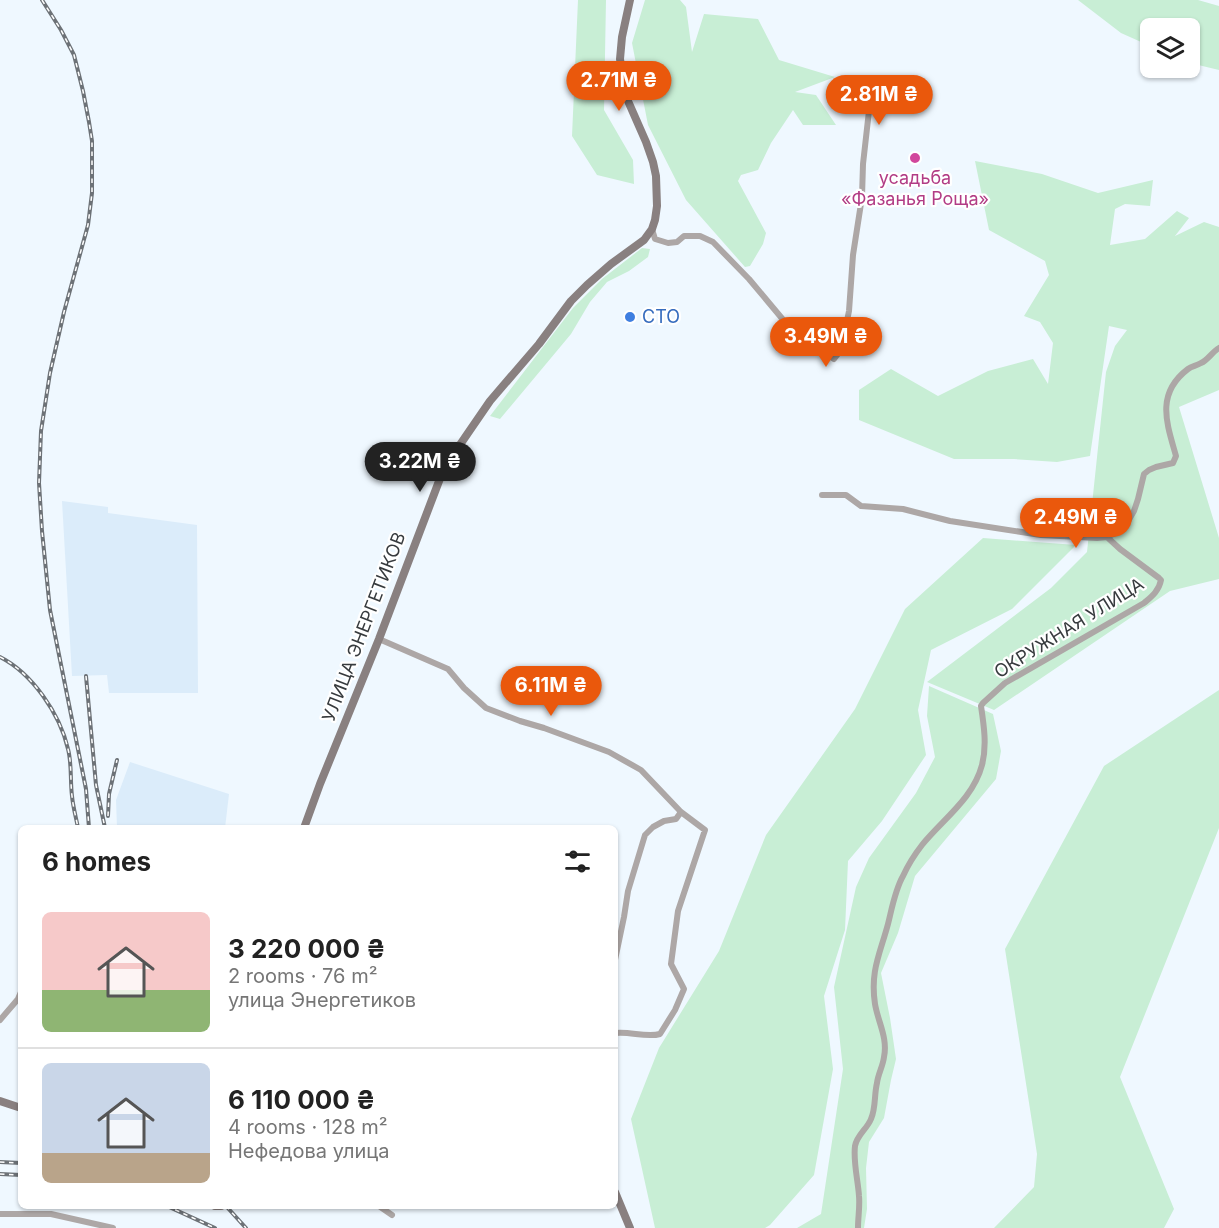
<!DOCTYPE html>
<html lang="en">
<head>
<meta charset="utf-8">
<style>
	:root { --surface:#fff; --page:#f6f6f6; --text:#222; --muted:#767676; --line:#e0e0e0; --accent:#ea580c }
	body { margin:0; font-family:Inter,sans-serif; background:var(--page); color:var(--text); height:100vh; display:flex; flex-direction:column; font-size:22px; white-space:nowrap }
	* { box-sizing:border-box; margin:0 }
	p { font-size:20px; color:var(--muted) }
	.icon { flex:none; width:33px; height:33px; fill:none; stroke:currentColor; stroke-width:2; stroke-linecap:round; stroke-linejoin:round }
	.map { position:relative; flex:1; overflow:hidden }
	.panel { position:absolute; left:18px; top:825px; width:600px; height:384px; display:flex; flex-direction:column; background:var(--surface); border-radius:9px; box-shadow:0 2px 4px #0004 }
	.panel>* { flex:none }
	.fabs { position:absolute; left:1140px; top:18px; display:grid; gap:12px }
	.fabs a { display:grid; place-items:center; width:60px; height:60px; border-radius:9px; background:var(--surface); box-shadow:0 2px 4px #0004; font-size:30px }
	.price { position:absolute; translate:-50% -51px; padding:0 14px; border-radius:21px; background:var(--accent); color:#fff; font-size:20px; line-height:39px; filter:drop-shadow(0 2px 3px #0008) }
	.price::after { content:''; position:absolute; left:50%; top:36px; width:18px; height:14px; margin-left:-9px; background:inherit; clip-path:polygon(0 0,100% 0,50% 100%) }
	.price.current { background:#222; color:#fff }
	ul { padding:0; list-style:none }
	li { display:flex; align-items:center; gap:18px; height:150px; padding:0 24px }
	li+li { border-top:2px solid var(--line) }
	li span { display:grid; place-items:center; flex:none; width:168px; height:120px; border-radius:9px; color:#555 }
	li>.icon { margin-inline-start:auto }
	span .icon { width:72px; height:72px; fill:#fffc; stroke-width:1 }
	li b { font-size:26px }
	h2 { display:flex; justify-content:space-between; align-items:center; height:72px; padding:0 24px; font-size:26px }
	.map>svg:first-child { display:block }
	.built { fill:#dbecfa }
	.green { fill:#c8eed5 }
	.lines { fill:none; stroke-linecap:round; stroke-linejoin:round }
	.street { stroke:#ada7a6; stroke-width:6 }
	.secondary { stroke:#898080; stroke-width:8 }
	.rail-casing { stroke:#6d7277; stroke-width:4 }
	.rail { stroke:#fff; stroke-width:1.5; stroke-dasharray:4.5; stroke-linecap:butt }
	.hotel-dot { fill:#d1479c; stroke:#fff; stroke-width:2 }
	.shop-dot { fill:#3f7fe0; stroke:#fff; stroke-width:2 }
	.labels { text-anchor:middle; stroke-width:4.5; stroke-linejoin:round; paint-order:stroke }
	.hotel-label { font-size:18px; fill:#b23c85; stroke:#fff }
	.shop-label { font-size:18px; fill:#366cbe; stroke:#fff; text-anchor:start }
	.street-label { font-size:18px; fill:#373b3e; stroke:#fff }
</style>
</head>
<body>
<div class="map">
<svg width="1219" height="1228" viewBox="0 0 1219 1228">
	<rect width="100%" height="100%" fill="#eff8ff"/>
	<!-- built -->
	<path class="built" d="M62,501l46,6v6l89,12 1,168h-89l-2,-18 -35,1z
		M130,762l99,32 -4,34h-108l-1,-28z"/>
	<!-- green -->
	<path class="green" d="M578,0h28l-2,110 29,50 1,24 -37,-9 -25,-39z
		M645,0h35l6,7 6,45 12,-38 54,5 21,41 56,17 -40,15 21,3 20,30h-33l-10,-15 -22,33 -13,27 -17,5 -3,6 28,52 -3,11 -13,22 -5,1 -59,-67 -38,-75 -16,-82z
		M1078,0h120l21,6v64l-29,-7v-35h-40v18l-29,-13z
		M975,161l67,13 56,19 55,-13 -3,26 -25,-2 -10,5 -5,36 35,-6 32,-28 12,7 -14,18 29,-14 15,5v163l-40,17 40,131v41l-49,12 -176,119 -67,-28 124,-94 36,-36 19,-180 9,-26 12,-16 -18,-4 -19,130 -33,6 -43,-3h-60l-95,-39v-30l32,-21 47,27 50,-25 45,-12 15,25 5,-41 -13,-21 -16,-6 25,-41 -4,-14 -56,-31z
		M642,248l8,1 -2,8 -19,14 -22,11 -17,20 -19,32 -71,85 -10,-3 83,-108 29,-29z
		M983,538l93,7 -64,64 -81,41 -13,60 8,45 -44,66 -34,40 -3,69 -21,66 9,73 -19,106 -44,50 -5,3h-110l-24,-109 28,-71 60,-97 47,-116 89,-126 50,-100z
		M929,686l64,28 8,37 -5,28 -81,97 -17,57 -17,40 9,45 6,41 -5,21 -7,38 -15,24 -3,26 1,41 -3,19h-67l24,-14 22,-145 -9,-82 22,-100 13,-29 47,-65 19,-36 -8,-41z
		M1219,690v138l-99,249 54,132 -10,19h-170l40,-41 3,-33 -32,-205 99,-183z"/>
	<g class="lines">
		<!-- street -->
		<path class="street" d="M652,229l3,10 13,4 9,-1 7,-6h16l13,6 36,37 41,49 44,31 7,-9 8,-39 4,-56 9,-58 1,-33 9,-80
			M822,495h24l15,11 42,3 47,12 91,14 56,3 10,-1 12,-6 8,-8 7,-12 4,-12 6,-25 5,-4 7,-3 17,-4 3,-7c-9,-32 -21,-62 12,-87 4,-3 8,-3 13,-6 7,-3 11,-11 18,-15
			M379,639l69,30 16,19 22,20 34,13 24,7 65,24 32,18 40,42 24,18 -27,81 -7,53 13,25 -9,21 -15,24c-14,4 -30,-3 -45,-1
			M615,960l9,-43 4,-26 17,-56 8,-8 11,-6 12,-2 5,-7
			M0,1020l18,-21 3,-7
			M379,1206l13,9
			M0,1214h51l62,14
			M858,1228c0,-11 2,-21 1,-32 -1,-16 -6,-34 -4,-50 2,-11 12,-17 16,-27 5,-11 3,-24 6,-36 1,-9 6,-17 7,-26 4,-19 -6,-35 -9,-53 -5,-33 5,-50 13,-80 4,-16 7,-34 15,-48 5,-11 12,-22 19,-31 21,-26 51,-46 60,-80 5,-19 2,-39 -1,-59l2,-3 22,-20 139,-80c7,-6 15,-12 17,-23l-2,-2 -39,-29 -13,-12"/>
		<!-- secondary -->
		<path class="secondary" d="M304,828l16,-44 59,-145 65,-171 46,-67 49,-57 32,-43 16,-16 24,-21 33,-24 8,-11 3,-9 2,-14 -1,-30 -3,-14 -7,-20 -18,-41 -4,-16 -4,-26 2,-22 8,-37
			M0,1101l21,7
			M615,1192l15,36
			M215,1206h6"/>
		<defs>
			<path id="rail" d="M42,0l19,30 13,25 9,36 6,31 3,19v52l-4,32 -24,87 -14,61 -9,58 -2,52 3,48 8,79 36,179 3,39
				M0,657c32,16 60,57 68,92 4,15 2,31 4,47 1,11 4,21 6,32
				M86,676l10,109 9,43
				M108,816l1,-22 8,-34
				M0,1162l21,1
				M0,1174l21,1
				M167,1206l48,22
				M226,1206l20,22"/>
		</defs>
		<!-- rail casing -->
		<use href="#rail" class="rail-casing"/>
		<!-- rail -->
		<use href="#rail" class="rail"/>
	</g>
	<!-- markers -->
	<circle class="hotel-dot" cx="915" cy="158" r="6"/>
	<circle class="shop-dot" cx="630" cy="317" r="6"/>
	<g class="labels">
		<!-- hotel labels -->
		<g class="hotel-label">
			<text x="915" y="184">усадьба<tspan x="915" dy="21">«Фазанья Роща»</tspan></text>
		</g>
		<!-- shop labels -->
		<g class="shop-label">
			<text x="642" y="323">СТО</text>
		</g>
		<!-- street labels -->
		<g class="street-label">
			<text transform="translate(364 627) rotate(-69)" y="6">УЛИЦА ЭНЕРГЕТИКОВ</text>
			<text transform="translate(1069 628) rotate(-32)" y="6">ОКРУЖНАЯ УЛИЦА</text>
		</g>
	</g>
</svg>
<div class="fabs">
<a><svg class="icon" aria-label="layers" viewBox="0 0 24 24"><path d="M12 4l9 5-9 5-9-5zM3 14l9 5 9-5"/></svg></a>
</div>
<b class="price" style="left:619px;top:112px">2.71M ₴</b>
<b class="price" style="left:879px;top:126px">2.81M ₴</b>
<b class="price" style="left:826px;top:368px">3.49M ₴</b>
<b class="price current" style="left:420px;top:493px">3.22M ₴</b>
<b class="price" style="left:1076px;top:549px">2.49M ₴</b>
<b class="price" style="left:551px;top:717px">6.11M ₴</b>
<section class="panel">
<h2>6 homes<svg class="icon" aria-label="filters" viewBox="0 0 24 24"><path d="M4 7h16M4 17h16"/><circle cx="9" cy="7" r="2"/><circle cx="15" cy="17" r="2"/></svg></h2>
<ul>
<li><span style="background:linear-gradient(#f6c9c9 65%,#8fb573 0)"><svg class="icon" aria-label="home" viewBox="0 0 24 24"><path d="M3 11l9-7 9 7M6 9v11h12V9"/></svg></span><div><b>3 220 000 ₴</b><p>2 rooms · 76 m²</p><p>улица Энергетиков</p></div></li>
<li><span style="background:linear-gradient(#c9d6e8 75%,#b9a48a 0)"><svg class="icon" aria-label="home" viewBox="0 0 24 24"><path d="M3 11l9-7 9 7M6 9v11h12V9"/></svg></span><div><b>6 110 000 ₴</b><p>4 rooms · 128 m²</p><p>Нефедова улица</p></div></li>
</ul>
</section>
</div>
</body>
</html>
